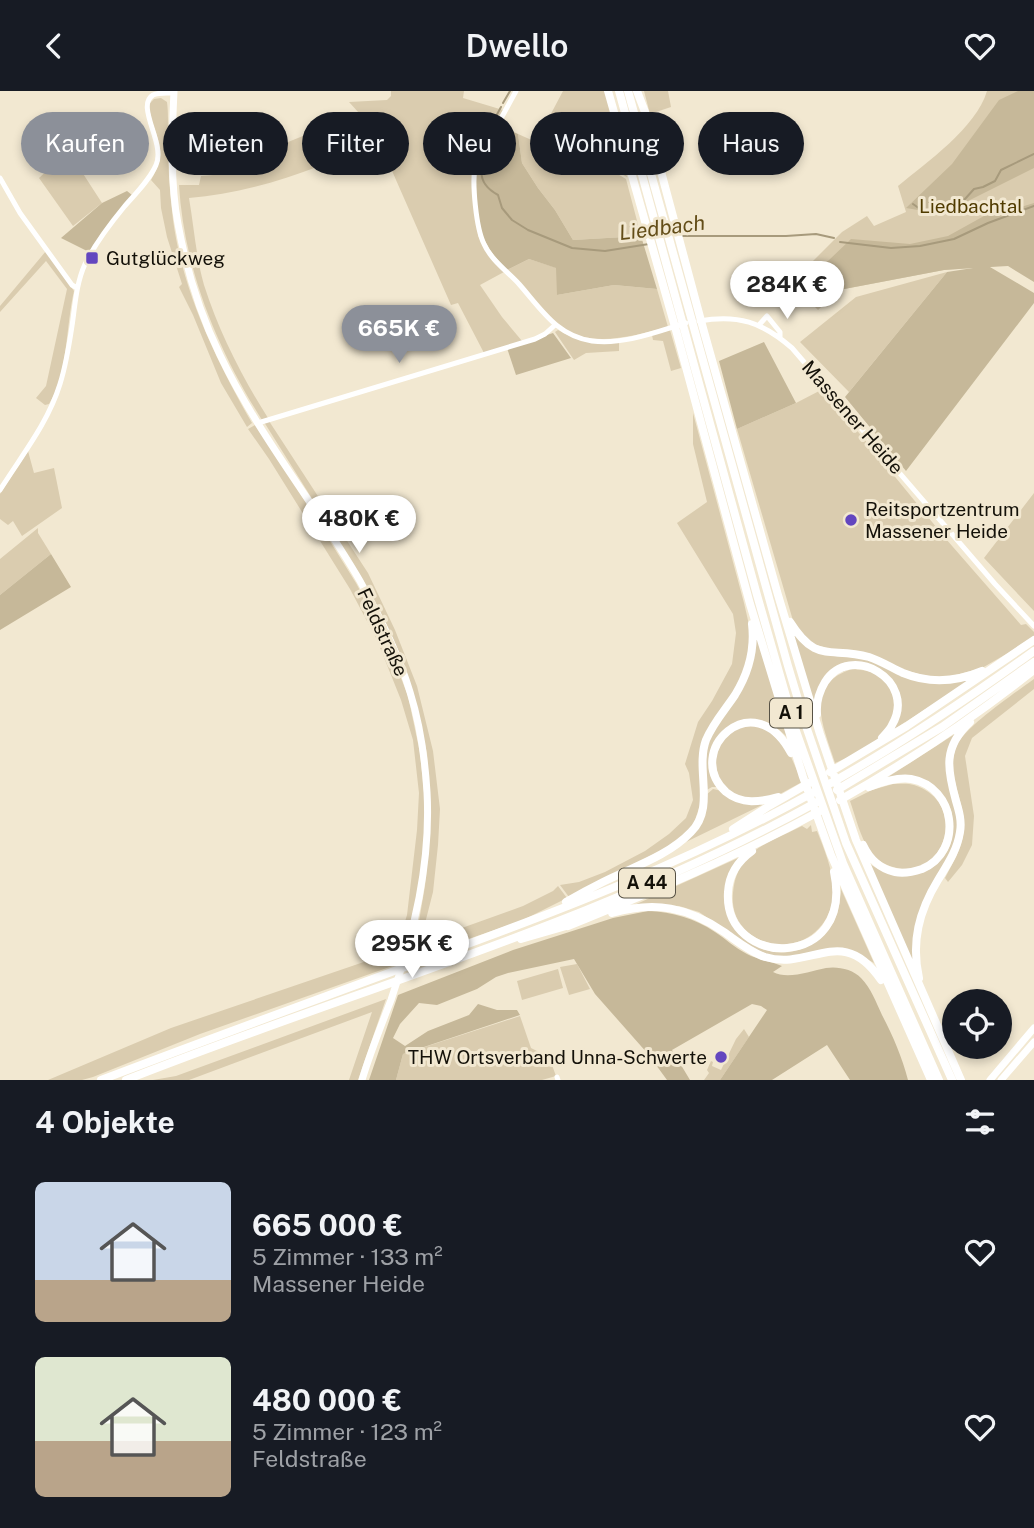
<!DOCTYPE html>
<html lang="de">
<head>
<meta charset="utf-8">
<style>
	:root { --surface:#171b24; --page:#242831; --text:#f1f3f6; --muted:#9ea1a6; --accent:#8c9099 }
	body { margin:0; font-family:"Public Sans",sans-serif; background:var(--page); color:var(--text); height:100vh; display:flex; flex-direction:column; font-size:26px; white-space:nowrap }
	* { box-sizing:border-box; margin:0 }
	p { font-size:23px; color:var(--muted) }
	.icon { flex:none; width:38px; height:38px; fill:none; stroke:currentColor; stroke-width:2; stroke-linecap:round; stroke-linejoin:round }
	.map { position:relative; height:989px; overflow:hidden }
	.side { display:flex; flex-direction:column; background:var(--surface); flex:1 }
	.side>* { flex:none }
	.banner { position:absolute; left:21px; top:21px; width:992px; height:63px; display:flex; gap:14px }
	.tools { position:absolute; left:942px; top:898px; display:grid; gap:14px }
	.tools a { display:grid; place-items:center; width:70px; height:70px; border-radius:50%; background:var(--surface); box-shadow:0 4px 10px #0003; font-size:35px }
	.price { position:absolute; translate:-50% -60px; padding:0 16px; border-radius:24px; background:#fff; color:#222; font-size:23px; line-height:46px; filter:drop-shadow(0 2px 4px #0008) }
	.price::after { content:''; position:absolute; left:50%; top:42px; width:21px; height:16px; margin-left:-10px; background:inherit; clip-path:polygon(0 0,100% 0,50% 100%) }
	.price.on { background:var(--accent); color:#fff }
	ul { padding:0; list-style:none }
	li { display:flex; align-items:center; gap:21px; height:175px; padding:0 35px }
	li span { display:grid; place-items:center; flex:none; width:196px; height:140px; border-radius:10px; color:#555 }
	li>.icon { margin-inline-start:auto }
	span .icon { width:84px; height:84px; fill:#fffc; stroke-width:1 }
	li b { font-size:30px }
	h2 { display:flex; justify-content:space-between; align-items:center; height:84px; padding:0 35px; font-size:30px }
	.tag { padding:0 24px; border-radius:32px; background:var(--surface); box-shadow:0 4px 10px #0003; font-size:24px; line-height:63px }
	.tag.on { background:var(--accent); color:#fff }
	header { display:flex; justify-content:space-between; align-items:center; height:91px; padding:0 35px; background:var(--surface); font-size:32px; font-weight:600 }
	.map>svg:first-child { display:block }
	.green { fill:#daccaf }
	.forest { fill:#c6b899 }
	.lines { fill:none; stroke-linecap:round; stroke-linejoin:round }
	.stream { stroke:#a79a7c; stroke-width:2 }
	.minor { stroke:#fff; stroke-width:5 }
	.major { stroke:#fff; stroke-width:7 }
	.highway { stroke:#fff; stroke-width:8 }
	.poi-dot { fill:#6346bf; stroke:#f2e8d1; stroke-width:2.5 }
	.labels { text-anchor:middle; stroke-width:6; stroke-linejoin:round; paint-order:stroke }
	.shield { fill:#f2e8d1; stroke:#575245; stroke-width:2 }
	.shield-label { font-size:18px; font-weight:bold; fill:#141109 }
	.park-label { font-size:19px; fill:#503b00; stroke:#f2e8d1 }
	.poi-label { font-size:19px; fill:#141109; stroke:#f2e8d1; text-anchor:start }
	.street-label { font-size:19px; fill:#141109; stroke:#f2e8d1 }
	.water-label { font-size:21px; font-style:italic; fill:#634d18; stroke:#f2e8d1 }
</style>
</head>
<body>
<header><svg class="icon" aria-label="back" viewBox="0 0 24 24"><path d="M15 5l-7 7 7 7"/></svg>Dwello<svg class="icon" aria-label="heart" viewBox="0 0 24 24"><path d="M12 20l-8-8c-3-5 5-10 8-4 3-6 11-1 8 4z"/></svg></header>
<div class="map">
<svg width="1034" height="989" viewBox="0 0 1034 989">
	<rect width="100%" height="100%" fill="#f2e8d1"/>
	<!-- green -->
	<path class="green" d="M391,0h73l-1,7 40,12 -28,47 3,79 26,36 -24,13 22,32 20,24 -38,12 -26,-50 -7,2 -73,-166c-56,30 -126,54 -189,59 5,29 7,59 15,87 15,47 38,92 64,133l-6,2c-45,-71 -78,-151 -83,-235h20l2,-9 12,-1 19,-10 127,-52 -10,-11 38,-2 4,-4z
		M563,0h42l22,86 -22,-12 -57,-18 56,19 22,13 15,57 -68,4 -18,-30 -17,-22 -16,-25 -4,-29 18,8z
		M644,0h24l3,16 -21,7z
		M987,0h47v160l-23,14 -67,5 -105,20 -21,20 -27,-27 51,-51 25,-16 7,10 32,-14 -8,-26c29,-24 78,-58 89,-95z
		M161,7l6,4c2,15 0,29 1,43 0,25 2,50 5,75 10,73 43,140 79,203l-5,4 -26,-44 -28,-68 -14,-28 3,-3 -15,-47 -6,-29 -1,-18 -9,-10c21,-36 0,-43 -2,-76l5,-5z
		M69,61l33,51 -29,23 -34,-48 15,-14z
		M46,160l28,40c-8,33 -6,84 -25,113l-4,1 -9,-7 10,-12 21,-97 -21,-28 -46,51v-6z
		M529,168l28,9v27l57,-10 43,4 11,38c-36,9 -82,24 -114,-5 -17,-16 -31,-35 -47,-52z
		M947,181l-98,120 -49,-50 56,-45z
		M558,239c24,13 34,13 61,13v8l-33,2 -12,7 -19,-28z
		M670,239l11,38 -10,3 -8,-30 -10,-1 -1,-5z
		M823,298l123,150 75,86 5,-1 8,8v4l-26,17 -26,15 -34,9 -22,-1 -113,-32 -8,-6 -11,-14 -57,-195 59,-26z
		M693,322l51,190 6,26 -2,26 -7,24 -37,61 -5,17 3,42 -10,30 -16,14 -107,54 -9,-12 19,-3 26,-10 40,-21 24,-17 17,-16 7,-18 -4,-27 -4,-9 13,-42 14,-21 20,-37 4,-31 -3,-19 -56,-91 30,-21 -14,-58z
		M269,330l99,152 27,57 22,56 16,65 7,58 -2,36 -5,47 -13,51 103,-37 30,-15 5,-5 9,12 -46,23 -111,38 9,-38 6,-35 5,-52v-36l-3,-45 -15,-64 -49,-109 -99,-158z
		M257,333l99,159 29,54 23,59 12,57 4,40 1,40 -5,49 -8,36 -14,46 -198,70 -107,43 -11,3h-34l123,-52 225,-77 11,-36 10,-85 2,-37 -6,-53 -12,-40 -24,-60 -27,-51 -81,-130 -21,-30z
		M28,360l6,22 20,-5 8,40 -40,28 -9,-15 -5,4 -8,-6v-25z
		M1034,402v118l-50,-53z
		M38,437v5l13,21 -51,41v-36z
		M793,542l10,11 62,14 49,20h55l2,2 -78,50 6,-35 -33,-31 -39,13 -12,33z
		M757,543l30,103c-27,-27 -57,-24 -75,11l7,39h-7l-7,4 -1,-14 4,-36 9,-18 20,-26z
		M852,578c8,1 15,1 22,4 20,9 25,34 15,52 -10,19 -35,30 -54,38 -11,-35 -33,-78 17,-94z
		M1034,588v10l-62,49 -7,18 9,60 -2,29 -10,20 -14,17 -3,-4c9,-18 20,-34 19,-55 -1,-26 -19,-52 -7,-78 9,-19 58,-52 77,-66z
		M763,634l25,25 14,32 -22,12 -31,6 -16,-6 -7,-5 -8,-13 -3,-15 6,-20 19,-15z
		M958,641l-10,19 10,68 -1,16 -3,12 -31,55 -9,66 -44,-104c34,25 84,8 83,-38 0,-7 -1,-15 -4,-21 -3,-5 -8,-8 -12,-12 -4,-4 -10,-12 -16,-14 -10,-2 -23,-1 -33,-2z
		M893,693c6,0 15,-1 21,1 54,17 33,93 -17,83 -11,-2 -21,-8 -27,-17 -10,-14 -14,-33 -20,-50l22,-11z
		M713,698l9,2 40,14 -76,37 9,-11 11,-36z
		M811,734l1,7 5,-1c8,20 21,51 15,73 -17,63 -105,47 -99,-11 1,-13 5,-25 14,-35 13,-15 38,-23 55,-32l5,3z
		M738,767c-6,12 -17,32 -12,46 3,6 9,13 13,18 4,7 9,18 15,22 26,19 67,4 80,-23 5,-10 6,-20 7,-32l33,74 -18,-10 -80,4 -18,-5 -59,-40 -20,-6 -19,-1 -30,2z
		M577,873l13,25 -21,6 -9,-28z
		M558,878l5,19 -41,12 -5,-19z
		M386,908l-28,81h-9l23,-68 -183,68h-36l23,-4z
		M520,925l11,32 18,9 7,19 -14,4h-146l7,-26z
		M744,938l5,8 -29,43h-16l5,-7 -2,-3 4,-9 2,1 -1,4 9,4 15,-31z"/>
	<!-- forest -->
	<path class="forest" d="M1018,0h16v77l-92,46 -36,-6 46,-44 47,-64z
		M499,34l19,9 4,29 16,25 17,22 18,30 68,-4 16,53 -43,-4 -57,10 -1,-27 -27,-9 -22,11c-9,-10 -17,-18 -23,-31 -7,-16 -11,-64 -5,-81 5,-12 13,-22 20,-33z
		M127,100l5,4 -43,57 -28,-14 41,-35z
		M1034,112v79l-26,-16 -18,1 44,26v10l-128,168 -61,-74 102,-125 26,-4 -29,2 -105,20 -33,-8 45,-43 59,5 38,-8 36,-20 14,-2z
		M553,242l18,25 -55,17 -9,-27z
		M764,251l32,61 -59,26 -18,-68z
		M51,463l20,33 -71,43v-35z
		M648,820c25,1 46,7 67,21 11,7 20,16 32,22 11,6 24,7 35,12l-9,6c15,8 37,-1 53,-4 11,-2 27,1 35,10 10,10 15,24 21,37 11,21 20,42 26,65h-58l-23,-35 -55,35h-52l47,-70 -6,-4 -9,-2 -80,46 18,30h-23l-19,-26 -53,-60 -21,-35 -66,14 -12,4 -19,12 -40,16 -18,-2 -19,21 -7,14 12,8 23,-15 41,-16 9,-11 19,6h20l3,5 -117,39 -7,26h-27l29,-85 115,-45 100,-32z"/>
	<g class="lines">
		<!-- stream -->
		<path class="stream" d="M503,12l7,-12
			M487,42l14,-26
			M494,47c-10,22 -24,42 4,57l4,13 10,12 16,10 44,18 33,3 44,-7
			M913,113l7,5 21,3 24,-13 9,-10 9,-2 12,-6 6,-11 33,-16
			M682,145h104l30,-2 18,4
			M840,151l51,6 29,-2 34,-7 34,-16 46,-17"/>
		<!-- minor -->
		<path class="minor" d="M516,0c-6,11 -12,22 -18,33 -9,13 -20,25 -23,42 -3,18 1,62 9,78 7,16 23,27 35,40 22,25 38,52 73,57 32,4 64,-9 94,-18
			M0,87l20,35 52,72 5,3
			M699,230c39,-7 63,1 93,27l203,236 39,42
			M759,234l8,-9 13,16v5
			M258,332l277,-84 10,-5 10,-9
			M0,399c22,-35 48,-67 60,-106 6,-19 9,-38 12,-58 3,-20 4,-42 13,-62 10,-20 25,-40 39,-57 11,-13 25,-26 32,-42 10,-21 -21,-59 -3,-70 6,-3 15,-2 21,-2
			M557,986l1,3"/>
		<!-- major -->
		<path class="major" d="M174,0c-2,41 -4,92 4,133 8,44 22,90 42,131 38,80 96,150 140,226 19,34 39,74 50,111 10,32 15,67 17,100 4,71 -13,141 -36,208 -10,26 -21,53 -29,80
			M990,989l44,-52
			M1001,989l33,-38"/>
		<!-- highway -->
		<path class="highway" d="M608,0l69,243 73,270 53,173 28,78 100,225
			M619,0l138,504 39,136 47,132 96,217
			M628,0l160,575 18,60 40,117 106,237
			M637,0l8,21 58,216 75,267 42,139 36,106 105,240
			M790,531c27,43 40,24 79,35 12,4 23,11 34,16 27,11 53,9 79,-2
			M817,623c-1,-12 2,-22 8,-32 25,-40 93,-2 67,43 -2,5 -7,9 -10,13
			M830,681l77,-46 127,-86
			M831,692c71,-40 138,-85 203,-132
			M837,699l105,-63 92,-65
			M778,706c-18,5 -36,8 -52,-5 -44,-40 28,-110 65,-39
			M840,709c68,-38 133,-82 194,-130
			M733,738l36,-23 40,-23
			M863,754c6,13 17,24 32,27 9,2 18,0 27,-3 42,-18 34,-82 -11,-90 -14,-2 -29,3 -42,8
			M752,760c-14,10 -23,24 -24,41 -5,77 127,79 106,-20
			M566,811c12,-7 25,-14 37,-20 30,-15 65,-26 88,-50 25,-25 4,-62 15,-92 7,-17 19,-30 29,-45 13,-21 20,-46 17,-71
			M612,822c43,-12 76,-6 112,19 13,9 26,20 41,25 47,14 77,-34 116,23
			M568,835c86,-35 170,-70 252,-115
			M521,848l52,-15
			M919,887c-8,-36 0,-67 19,-98 9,-15 19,-29 22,-48 2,-11 -1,-21 -4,-31 -9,-32 -13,-54 14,-79
			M101,989c107,-41 215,-80 323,-120 133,-48 266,-99 390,-168
			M126,989c230,-91 473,-157 691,-278"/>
	</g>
	<!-- markers -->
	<g class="poi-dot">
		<rect x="85" y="160" width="14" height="14" rx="3.5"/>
		<circle cx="851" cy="429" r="7"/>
		<circle cx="721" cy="966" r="7"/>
	</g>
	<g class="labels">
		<!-- shield labels -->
		<g class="shield">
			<rect x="770" y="607.5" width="42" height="29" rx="5"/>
			<rect x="619" y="777.5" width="56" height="29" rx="5"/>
		</g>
		<g class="shield-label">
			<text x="791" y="628">A 1</text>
			<text x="647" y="798">A 44</text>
		</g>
		<!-- park labels -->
		<g class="park-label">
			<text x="971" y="122">Liedbachtal</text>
		</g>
		<!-- poi labels -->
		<g class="poi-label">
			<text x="106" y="174">Gutglückweg</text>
			<text x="865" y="425">Reitsportzentrum<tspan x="865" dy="22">Massener Heide</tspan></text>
			<text x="707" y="973" text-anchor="end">THW Ortsverband Unna-Schwerte</text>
		</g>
		<!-- street labels -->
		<g class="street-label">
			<text transform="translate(853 326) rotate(49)" y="7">Massener Heide</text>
			<text transform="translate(383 541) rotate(65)" y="7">Feldstraße</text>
		</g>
		<!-- water labels -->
		<g class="water-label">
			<text transform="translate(662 137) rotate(-7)" y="7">Liedbach</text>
		</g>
	</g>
</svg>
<div class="tools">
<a><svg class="icon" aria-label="locate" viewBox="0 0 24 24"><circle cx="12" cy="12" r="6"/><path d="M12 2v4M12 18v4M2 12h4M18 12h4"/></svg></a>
</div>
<b class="price" style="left:787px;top:230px">284K €</b>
<b class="price on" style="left:399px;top:274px">665K €</b>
<b class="price" style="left:359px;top:464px">480K €</b>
<b class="price" style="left:412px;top:889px">295K €</b>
<div class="banner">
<a class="tag on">Kaufen</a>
<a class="tag">Mieten</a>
<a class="tag">Filter</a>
<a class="tag">Neu</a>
<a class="tag">Wohnung</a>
<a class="tag">Haus</a>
</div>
</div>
<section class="side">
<h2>4 Objekte<svg class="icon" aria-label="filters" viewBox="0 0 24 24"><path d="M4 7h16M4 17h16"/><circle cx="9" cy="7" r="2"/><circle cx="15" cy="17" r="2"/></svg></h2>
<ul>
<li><span style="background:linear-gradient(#c9d6e8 70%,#b9a48a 0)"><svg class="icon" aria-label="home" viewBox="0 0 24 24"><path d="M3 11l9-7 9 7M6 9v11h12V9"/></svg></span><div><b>665 000 €</b><p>5 Zimmer · 133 m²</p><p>Massener Heide</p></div><svg class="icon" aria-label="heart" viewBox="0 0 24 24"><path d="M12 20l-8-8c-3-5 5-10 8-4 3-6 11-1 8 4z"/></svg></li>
<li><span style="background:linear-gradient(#dfe7d0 60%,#b9a48a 0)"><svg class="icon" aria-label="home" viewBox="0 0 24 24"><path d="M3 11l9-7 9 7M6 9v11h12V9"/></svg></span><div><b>480 000 €</b><p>5 Zimmer · 123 m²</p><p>Feldstraße</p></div><svg class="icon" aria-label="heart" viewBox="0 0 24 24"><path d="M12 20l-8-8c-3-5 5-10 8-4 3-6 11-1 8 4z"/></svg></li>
</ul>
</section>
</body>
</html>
